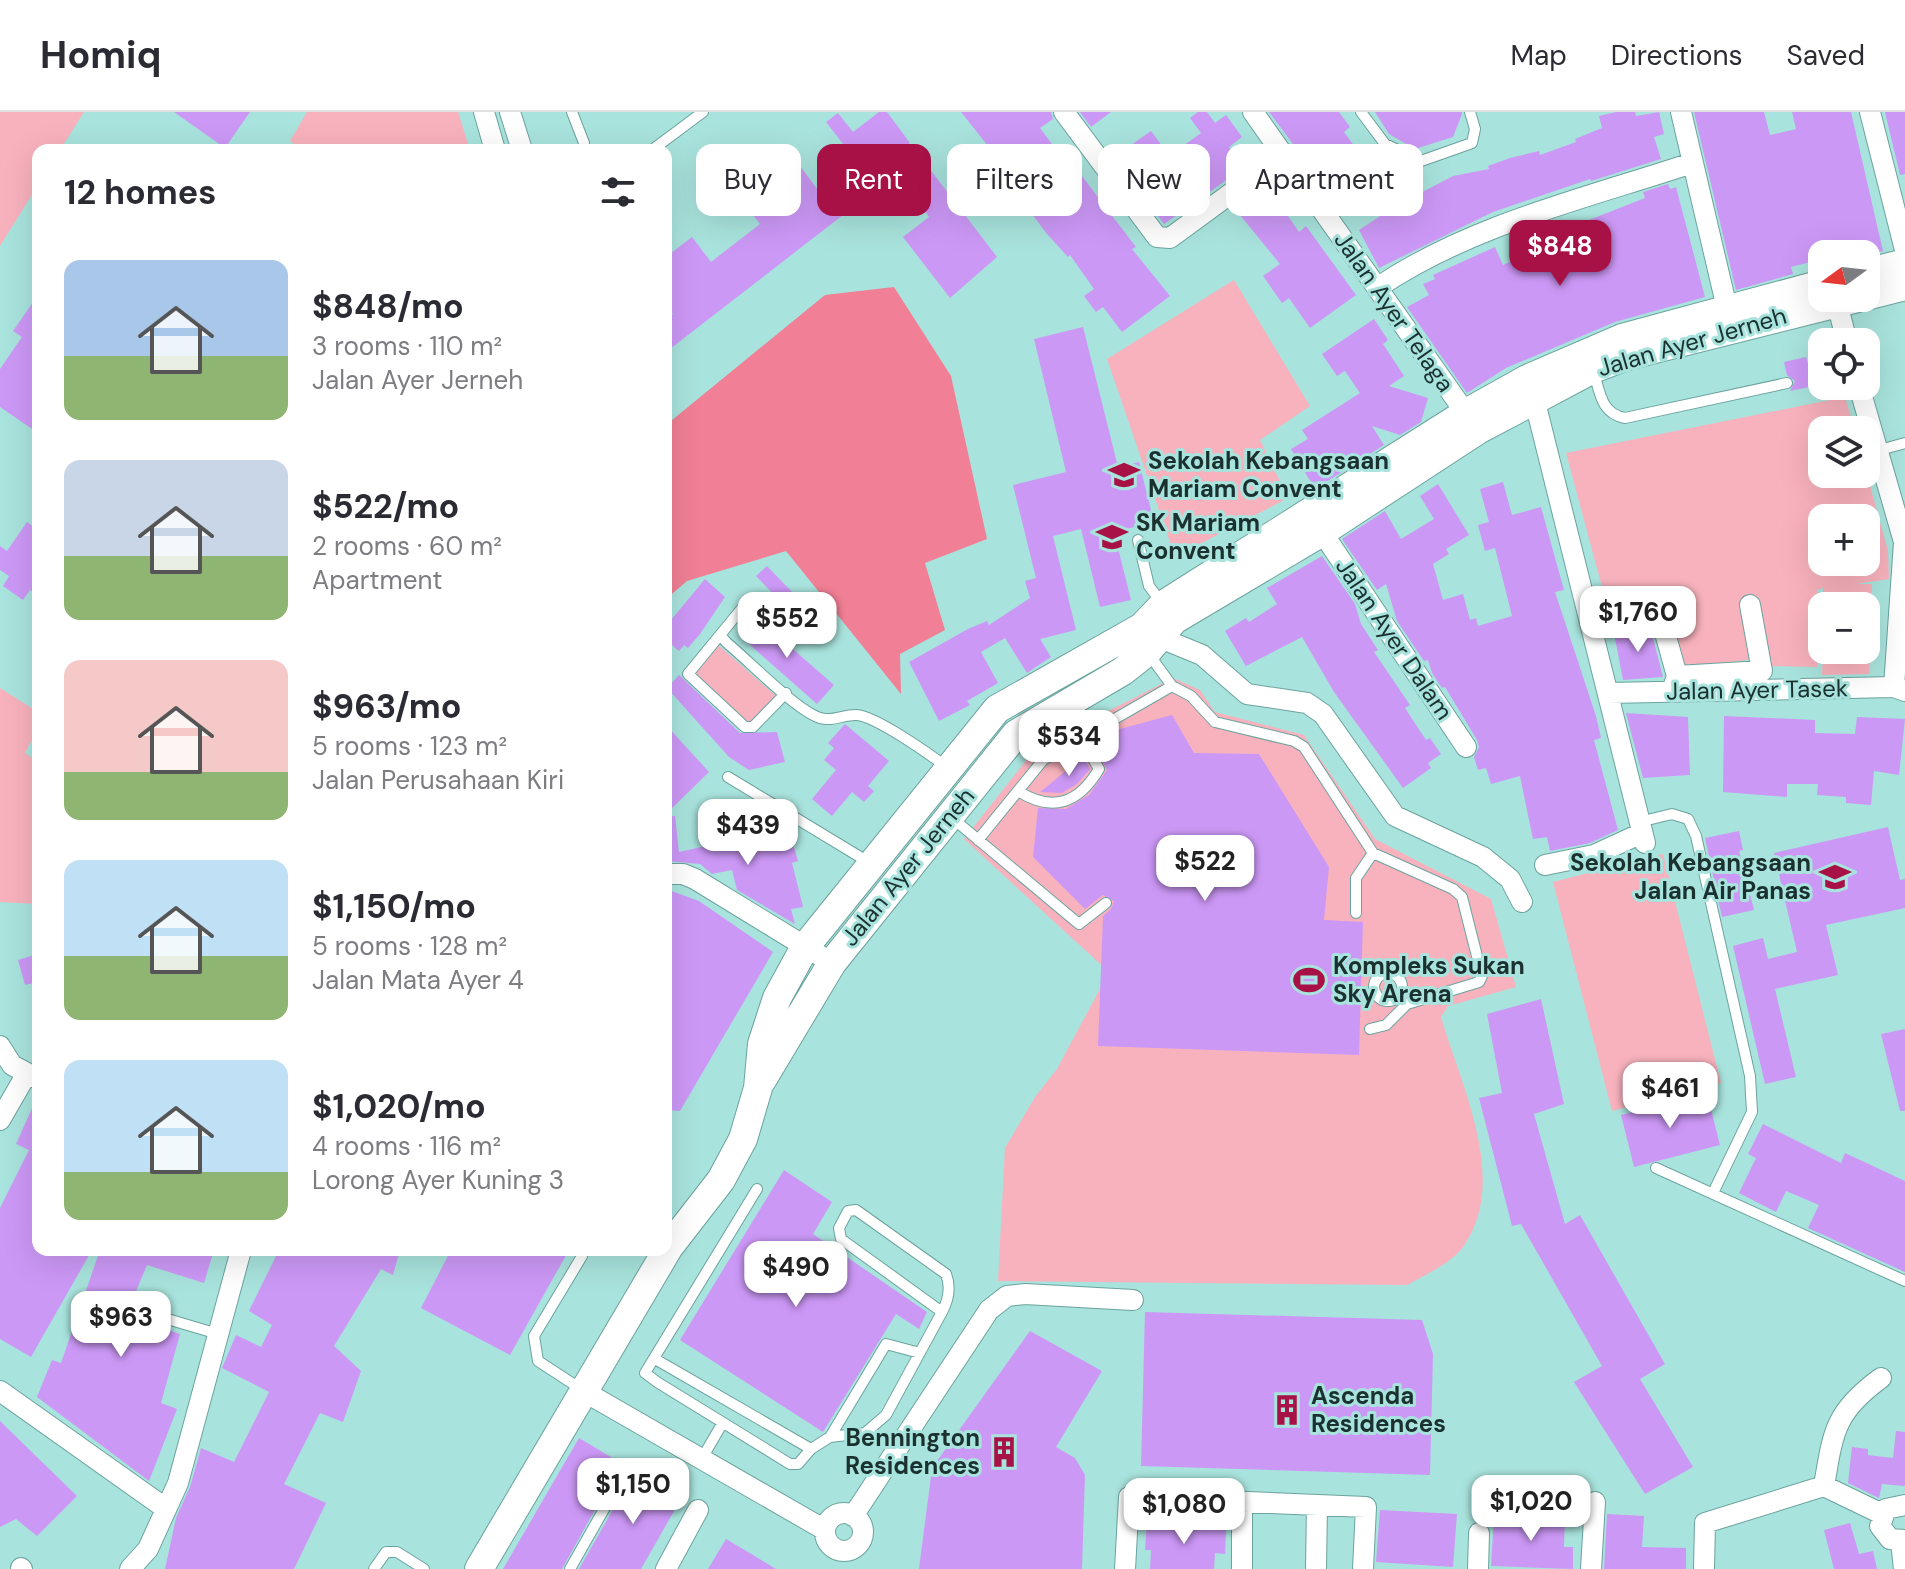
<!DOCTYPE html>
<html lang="en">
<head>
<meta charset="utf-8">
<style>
	:root { --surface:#fff; --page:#f2f2f3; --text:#2b2b33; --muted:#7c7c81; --line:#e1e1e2; --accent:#a71146 }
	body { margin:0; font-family:"DM Sans",sans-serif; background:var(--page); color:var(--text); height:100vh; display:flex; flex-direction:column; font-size:30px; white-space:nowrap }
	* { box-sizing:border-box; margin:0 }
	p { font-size:26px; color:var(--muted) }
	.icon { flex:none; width:44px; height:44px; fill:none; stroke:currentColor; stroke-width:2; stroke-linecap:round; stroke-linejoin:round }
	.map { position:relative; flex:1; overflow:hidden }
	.sheet { position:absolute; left:32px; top:32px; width:640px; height:1112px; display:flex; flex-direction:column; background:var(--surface); border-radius:16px; box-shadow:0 8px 32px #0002 }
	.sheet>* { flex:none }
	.guide { position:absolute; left:696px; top:32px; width:760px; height:72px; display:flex; gap:16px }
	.needle { width:52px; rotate:255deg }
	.tools { position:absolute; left:1808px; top:128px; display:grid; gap:16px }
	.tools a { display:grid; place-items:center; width:72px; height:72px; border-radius:16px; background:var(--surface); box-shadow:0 8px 32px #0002; font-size:40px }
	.price { position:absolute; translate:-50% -68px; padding:0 18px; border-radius:16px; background:#fff; color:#222; font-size:26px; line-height:52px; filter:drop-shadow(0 2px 4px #0008) }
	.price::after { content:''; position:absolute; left:50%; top:48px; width:24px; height:18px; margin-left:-12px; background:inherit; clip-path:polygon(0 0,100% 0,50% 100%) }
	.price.active { background:var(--accent); color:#fff }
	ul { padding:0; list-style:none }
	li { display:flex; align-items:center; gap:24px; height:200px; padding:0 32px }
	li span { display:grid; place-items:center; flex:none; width:224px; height:160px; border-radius:16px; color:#555 }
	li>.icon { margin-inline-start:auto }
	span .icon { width:96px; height:96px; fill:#fffc; stroke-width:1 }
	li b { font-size:34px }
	h2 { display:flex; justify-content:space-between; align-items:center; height:96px; padding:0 32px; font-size:34px }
	.chip { padding:0 28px; border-radius:16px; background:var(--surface); box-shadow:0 8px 32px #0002; font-size:28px; line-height:72px }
	.chip.active { background:var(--accent); color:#fff }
	header { display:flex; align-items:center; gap:48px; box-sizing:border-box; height:112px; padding:0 40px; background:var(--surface); border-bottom:2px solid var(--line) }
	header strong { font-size:38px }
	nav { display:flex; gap:44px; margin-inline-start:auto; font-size:28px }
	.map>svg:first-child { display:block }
	.green { fill:#f8b2bd; fill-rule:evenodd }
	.forest { fill:#f17f95 }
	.building { fill:#cc98f6 }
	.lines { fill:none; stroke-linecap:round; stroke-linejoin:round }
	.lane-casing { stroke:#6ba39e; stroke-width:12 }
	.street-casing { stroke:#6ba39e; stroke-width:22 }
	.secondary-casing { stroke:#6ba39e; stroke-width:30 }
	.lane { stroke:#fff; stroke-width:10 }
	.street { stroke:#fff; stroke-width:20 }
	.secondary { stroke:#fff; stroke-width:28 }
	.labels { text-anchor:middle; stroke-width:6; stroke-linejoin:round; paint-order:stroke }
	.street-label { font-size:24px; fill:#1a312f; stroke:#a9e3dd }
	.poi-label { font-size:24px; font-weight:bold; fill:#1a312f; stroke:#a9e3dd; text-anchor:start }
</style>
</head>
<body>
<header>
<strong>Homiq</strong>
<nav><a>Map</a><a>Directions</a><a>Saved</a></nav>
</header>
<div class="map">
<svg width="1905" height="1457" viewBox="0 0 1905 1457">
	<rect width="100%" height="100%" fill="#a9e3dd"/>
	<!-- green -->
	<path class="green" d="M0,0h84l-24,38h-22v35l-38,61z
		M307,0h151l12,38h-168l-12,-9z
		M1234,168l76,126 -50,34 28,58 -113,59 -68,-198z
		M1845,285l10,33h-33v44h44v-3l22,80 1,28 -33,5h16l-3,90 -47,1 1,-25h43v-44h-43v-18l-6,2v77l-52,-1 -12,-7 -75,11 -14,-53 -51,11 -47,-175zM1822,406h44v44h-44z
		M716,531l60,53 -25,29 -60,-53z
		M1173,566l27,12 15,22 89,23 71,104 116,60 25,88 -68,19 -7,11c20,69 69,164 22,230 -13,17 -38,28 -56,38l-409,-4 7,-133 30,-51 22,-28 52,-97 -145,-133 72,-91z
		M0,576l38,24v16l-13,25 13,9v142l-38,-2z
		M1663,742l58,229 -109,28 -59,-229z"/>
	<!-- forest -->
	<path class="forest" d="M894,175l57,89 36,163 -62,24 20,67 -45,24 1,40 -115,-143 -99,30 -21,18v-174l159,-130z"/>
	<!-- building -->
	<path class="building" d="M174,0h76l-25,36z
		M879,0h8l23,31 -42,33 -42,-54 12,-9 15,19z
		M961,0h90l2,7 -13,9 38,51 4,-3 18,24 36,47 -4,2 38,47 -48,36 -19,-25 -7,5 -12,-16 10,-7 -24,-34 -2,2 -21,-23 -15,-20 6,-5z
		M1080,0h31l-20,15z
		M1198,0h9l8,11 11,-8 16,22 -13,10 16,20 -81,57 -50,-67 37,-26 17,23h4l29,-21 -11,-15z
		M1269,0h70l11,15 -6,5 21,29 9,-6 12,18 -36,26 -20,-26 -10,7z
		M1375,0h87v2l-9,23 -38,12 -26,-15z
		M1616,0h19l1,4 23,-4 5,22 -10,3 7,22 -70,22 -1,-2 -97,33 -114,56 -20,-38 35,-23 59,-31 36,-7 -1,-3 22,-8 29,-7 1,4 36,-13 -1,-3 27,-11 -3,-12z
		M1694,0h70l6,23 26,-6 -4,-17h59l32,139 -17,4 -44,-1v5l-31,8 2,7 -57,16z
		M1885,0h20v62l-5,1z
		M797,50l27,36 4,-3 15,20 -177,137v-33l7,-5 -7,-10v-47l26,-20 19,25 49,-38 -16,-21z
		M929,56l68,89 -47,41 -47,-61 26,-20 -22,-32z
		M1668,72l2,5 6,-2 29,110 -90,25 -109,46 -39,25 -60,-86 22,-12 -6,-11 12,-5 -2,-4 62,-28 8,18 30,-13 -3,-7 60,-20 -1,-5 56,-22 -2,-6z
		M1272,81l27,39 7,-6 50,69 -46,33 -21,-30 -7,5 -19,-27 17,-12 -40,-49z
		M38,183v138l-38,-26v-38l22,-32 -9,-6z
		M1374,207l14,21 -5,4 21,32 -15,10 39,12 -7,24 -21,13 -28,-9 12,19 -69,44 -24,-40 17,-10 -6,-9 58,-37 -15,-22 -8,5 -15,-22z
		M1083,215l35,140 21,-5 15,60 -40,10 17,68 -31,7 -19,-78 -28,7 23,94 -36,9 11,18 -24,16 -22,-35 -24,14 17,31 -31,18 3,4 -31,16 -30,-59 59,-33 19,-8 2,4 41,-27 -5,-17 11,-3 -23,-93 53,-13 -32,-133z
		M1806,245l8,29 -24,5 5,-10 -8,-6 -3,-13z
		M1503,370l9,33 29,-8 23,83 -9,2 41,124 5,22 -7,2 24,90 -28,13 -40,8 -3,-14 -14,2 -13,-63 -29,8 -5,-16 -8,2 -4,-13 5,-10 -2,-7 -32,-53 -3,1 -10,-15 -4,-13 -4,1 -27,-40 -11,-37 -9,6 -35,-51 43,-28 16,28 33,-20 -14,-23 18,-12 31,51 -23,14 3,5 -16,10 10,36 20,-6 7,26 6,-2 2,8 34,-10 -17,-68 -10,3 -7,-26 11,-3 -9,-33z
		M27,410l11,8v65l-8,-5 -7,10 -20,-14 6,-10 -9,-6v-24l7,5z
		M1322,444l33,48 6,20 17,26 -4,2 36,53 -5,3 21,32 4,-2 11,16 -13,9 3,5 -28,20 -69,-96 -32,-55 -56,29 -21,-35 21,-13 3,4 28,-18 -10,-16z
		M767,454l52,54 -11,10 -52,-54z
		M705,467l20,18 -25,37 -12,14 -4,-3 -5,6 -13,-11v-14z
		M755,504l79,69 -17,19 -77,-68z
		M1650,514l13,51 -40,3 -9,-47z
		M679,563l61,58 37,-1 8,30 -36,8 -20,-13 -62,-69z
		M1626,601l62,4 2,58 -47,3z
		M1172,603l22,38 65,1 70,113 -5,53 39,2 -4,133 -261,-9 5,-130 8,-7 3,-8 -11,-6 -18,14 -52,-52 5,-49 28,1 23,-14 18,-25 -12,-23 21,-17z
		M1724,604l91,4v13l40,1 2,-17 48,2 -6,56 -25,-4 -3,34 -25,-2v-6l-29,-2 1,-11h-31v13l-64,-5z
		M845,612l44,37 -21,25 6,5 -10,11 -12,-10 -20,24 -20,-17 24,-29 -12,-10 10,-12 -6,-5z
		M666,613l43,47 -43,42z
		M1083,645l7,12 -13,15 -15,9 -22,-1z
		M675,704l4,36 54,-12 1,4 38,-11 3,8 16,-4 7,24 -6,2 11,44 -12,2 4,15 -58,-34 -5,-20 -20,4 -12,-10 -34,-3v-44z
		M1888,715l12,53 5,-1v29l-79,17 12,50 -63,14 21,88 -31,7 -32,-138 30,-8 5,21 29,-7 -23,-99z
		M1739,719l4,19 -4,1 15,59 -32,7 -17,-79z
		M666,777l33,12 74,51 -93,159 -14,-1z
		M38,842v28l-13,3 -7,-25z
		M1541,887l23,105 -30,10 31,110 15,-9 85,149 -25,15 53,88 -48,27 -71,-112 28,-16 -81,-142 -9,2 -33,-128 23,-5 -15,-79z
		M1905,917v82h-5l-19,-77z
		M1707,981l13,52 -86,22 -13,-52z
		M38,983v155h54l-61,107 -31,-18v-131l29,-58 -13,-6z
		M1763,1012l78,39 4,-10 60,28v91l-97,-44 11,-23 -33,-14 -10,21 -37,-19 17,-35 -8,-4z
		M784,1058l48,32 -19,32 114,78 -8,17 -23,-15 -73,118 -143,-92z
		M100,1138h114l-10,33 -57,-18 -18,43v9l51,17 -19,69 16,6 -28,72 -112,-84 15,-37 9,3z
		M279,1138h121l-7,25 -12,-6 -47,77 27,25 -18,51 -23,-9 -36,71 42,19 -32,66h-129l11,-51 14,-31 11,-39 33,14 35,-70 -47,-24 14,-33 25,12 11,-22 -23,-14z
		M451,1138h118l-59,105 -89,-47z
		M1145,1200l277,8 11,34 -3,121 -289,-9z
		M1030,1219l72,40 -46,76 19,11 10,17 -3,94h-163l13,-101z
		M0,1309l77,75 -40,40 -21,-17 -16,8z
		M1896,1319l9,1v54l-23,-2 -3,14 -31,-15 4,-36 16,2v6l25,3z
		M579,1326l42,25 -59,106h-59z
		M635,1359l47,26 -21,37 -20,35h-62z
		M1380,1398l77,4 -4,53 -77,-5z
		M1536,1402l29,1 -1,32h9v22l-82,-3 3,-48 42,2z
		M1607,1402l37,2 -2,31 44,1v21h-82z
		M1147,1410l79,6 -1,26 -10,-1 -1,16h-64l1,-19h-6z
		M1850,1411l9,31 14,-3 4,18h-43l-10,-39z
		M726,1427l27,16 23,14h-68z"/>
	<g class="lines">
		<defs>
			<path id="lane" d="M572,0l12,31
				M1361,0l24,32 36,17 51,-18 3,-14 -5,-17
				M652,38l51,-38
				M1594,261c6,21 8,41 31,45l162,-35
				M1876,339l29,-8
				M1138,428l11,46 12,16
				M720,523l28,-34
				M1148,541l24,33 19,10 24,26 79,19 10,6 69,106 80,36 9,8 20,79 -3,6 -72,22 -21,21 -16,4
				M786,581l-33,34h-8l-57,-53 32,-39 7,8c22,18 69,67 93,75 12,4 25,-4 37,-3 20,2 74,40 92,54
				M728,665l142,86
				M1018,679c35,22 61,12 81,-22l-18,-31
				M951,705l128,107 27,-21
				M1639,710l33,-8 16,5 8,17 54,240 2,36 -39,81
				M978,728l65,-80 129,-74
				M1356,801v-35l17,-25
				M1374 875a14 14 0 1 1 28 0a14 14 0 1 1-28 0Z
				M1656,1056l249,113
				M757,1077l-112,184 12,9 133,82h8l13,-15 19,-12 35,-4 21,-18 56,-103c7,-13 9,-25 4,-38l-90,-64 -8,1 -9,17 2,11 101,73
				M580,1138l2,6 -48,80 4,25 46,30
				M137,1198l81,24
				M655,1247l156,90
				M830,1325l56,-93 34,9
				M701,1348l21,-36
				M374,1457l12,-17h11l27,17
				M570,1457l58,-102"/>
			<path id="street" d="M484,0l11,38
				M510,0l12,38
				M1064,0l93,125 13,1 113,-83
				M1253,0l219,310
				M1681,0l49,209
				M1870,0l35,138
				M1377,176c92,-63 210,-90 315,-125
				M1837,191l10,39
				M1859,274l45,156 -10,145
				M1534,286l111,445
				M1322,420l144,215
				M1662,510l15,54 -4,12
				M1158,525l44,18 45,39 60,9 16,11 72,102 88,41 27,22 12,23
				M1677,564l85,-5 -12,-66
				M1608,581l286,-6 11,4
				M1545,753l49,-10 48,-22
				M666,762h17l12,5 137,84
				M0,934l12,19 26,14
				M0,1008l26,-45
				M1881,1266c-47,34 -48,55 -57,108l58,28
				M0,1279l165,117
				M585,1280l240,138
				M1905,1393l-19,4 -6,17 10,13 15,1
				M825 1420a19 19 0 1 1 38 0a19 19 0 1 1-38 0Z
				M853,1404l136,-206 18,-14 18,-2 108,6
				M1901,1430l3,27
				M21,1456l1,1
				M130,1457l18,-20 30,-66 63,-233
				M666,1457l32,-59
				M1125,1457l4,-72 237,10 -3,62
				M1242,1457v-67
				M1316,1457l1,-64
				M1478,1457l1,-36
				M1591,1457l4,-67
				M1704,1457l1,-46 119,-37"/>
			<path id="secondary" d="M1866,161l39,-10
				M1866,184l39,-10
				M762,968l70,-117 184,-229 107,-63 24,-19 27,-32 148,-88 156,-102 115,-61 34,-13 231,-58
				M479,1457l190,-322 52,-67 22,-41 15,-51 4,-44 15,-46 28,-51 192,-238 145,-82 21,-22 303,-192 61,-34 95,-41 200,-54"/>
		</defs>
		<!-- lane casing -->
		<use href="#lane" class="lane-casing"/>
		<!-- street casing -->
		<use href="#street" class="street-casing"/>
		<!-- secondary casing -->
		<use href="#secondary" class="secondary-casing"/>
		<!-- lane -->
		<use href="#lane" class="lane"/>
		<!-- street -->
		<use href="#street" class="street"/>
		<!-- secondary -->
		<use href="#secondary" class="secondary"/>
	</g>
	<!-- icons -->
	<defs>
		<symbol id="school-bare" viewBox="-9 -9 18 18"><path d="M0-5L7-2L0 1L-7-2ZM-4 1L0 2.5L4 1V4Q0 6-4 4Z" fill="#a71146" stroke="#a9e3dd" stroke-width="2.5" paint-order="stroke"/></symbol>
		<symbol id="stadium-bare" viewBox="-9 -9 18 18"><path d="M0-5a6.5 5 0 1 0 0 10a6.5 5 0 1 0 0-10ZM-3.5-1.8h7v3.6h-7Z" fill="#a71146" stroke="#a9e3dd" stroke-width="2.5" paint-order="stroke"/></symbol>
		<symbol id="building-bare" viewBox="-9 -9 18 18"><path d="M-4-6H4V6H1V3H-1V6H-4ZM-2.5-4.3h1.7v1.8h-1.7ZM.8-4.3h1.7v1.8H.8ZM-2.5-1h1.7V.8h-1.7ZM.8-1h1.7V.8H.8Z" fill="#a71146" stroke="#a9e3dd" stroke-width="2.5" paint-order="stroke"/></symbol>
	</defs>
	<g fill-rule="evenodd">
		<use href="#school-bare" x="1102" y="341" width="44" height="44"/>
		<use href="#school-bare" x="1090" y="403" width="44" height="44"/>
		<use href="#school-bare" x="1813" y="743" width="44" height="44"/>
		<use href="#stadium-bare" x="1287" y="846" width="44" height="44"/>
		<use href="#building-bare" x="1265" y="1276" width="44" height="44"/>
		<use href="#building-bare" x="982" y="1318" width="44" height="44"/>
	</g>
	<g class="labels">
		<!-- street labels -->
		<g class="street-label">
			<text transform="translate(1394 200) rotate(55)" y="8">Jalan Ayer Telaga</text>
			<text transform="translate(1692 230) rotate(-16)" y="8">Jalan Ayer Jerneh</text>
			<text transform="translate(1394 527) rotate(56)" y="8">Jalan Ayer Dalam</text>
			<text transform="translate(1757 578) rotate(-1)" y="8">Jalan Ayer Tasek</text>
			<text transform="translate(908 755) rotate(-51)" y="8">Jalan Ayer Jerneh</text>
		</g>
		<!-- poi labels -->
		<g class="poi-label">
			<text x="1148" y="357">Sekolah Kebangsaan<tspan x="1148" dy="28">Mariam Convent</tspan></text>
			<text x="1136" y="419">SK Mariam<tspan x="1136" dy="28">Convent</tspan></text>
			<text x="1811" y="759" text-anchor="end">Sekolah Kebangsaan<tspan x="1811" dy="28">Jalan Air Panas</tspan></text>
			<text x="1333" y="862">Kompleks Sukan<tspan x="1333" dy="28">Sky Arena</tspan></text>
			<text x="1311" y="1292">Ascenda<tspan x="1311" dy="28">Residences</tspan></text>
			<text x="980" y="1334" text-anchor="end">Bennington<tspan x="980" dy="28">Residences</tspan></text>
		</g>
	</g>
</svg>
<div class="tools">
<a><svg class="needle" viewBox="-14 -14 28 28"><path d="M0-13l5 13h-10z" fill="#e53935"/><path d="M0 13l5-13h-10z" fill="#7c7c81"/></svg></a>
<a><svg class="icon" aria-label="locate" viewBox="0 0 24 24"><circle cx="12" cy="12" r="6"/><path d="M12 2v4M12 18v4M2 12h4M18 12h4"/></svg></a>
<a><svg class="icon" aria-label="layers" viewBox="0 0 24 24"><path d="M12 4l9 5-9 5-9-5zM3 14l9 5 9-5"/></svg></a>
<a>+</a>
<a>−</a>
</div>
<b class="price active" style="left:1560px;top:176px">$848</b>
<b class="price" style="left:1638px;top:542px">$1,760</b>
<b class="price" style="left:787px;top:548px">$552</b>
<b class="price" style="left:1069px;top:666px">$534</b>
<b class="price" style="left:748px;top:755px">$439</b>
<b class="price" style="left:1205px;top:791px">$522</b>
<b class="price" style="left:1670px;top:1018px">$461</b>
<b class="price" style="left:796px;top:1197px">$490</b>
<b class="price" style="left:121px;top:1247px">$963</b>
<b class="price" style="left:633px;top:1414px">$1,150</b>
<b class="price" style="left:1531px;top:1431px">$1,020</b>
<b class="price" style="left:1184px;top:1434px">$1,080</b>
<div class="guide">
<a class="chip">Buy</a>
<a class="chip active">Rent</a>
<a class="chip">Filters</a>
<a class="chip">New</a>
<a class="chip">Apartment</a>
</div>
<section class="sheet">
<h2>12 homes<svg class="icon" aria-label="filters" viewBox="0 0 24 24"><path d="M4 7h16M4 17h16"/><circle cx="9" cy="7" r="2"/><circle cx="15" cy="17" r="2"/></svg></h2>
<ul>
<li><span style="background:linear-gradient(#a9c7e8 60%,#8fb573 0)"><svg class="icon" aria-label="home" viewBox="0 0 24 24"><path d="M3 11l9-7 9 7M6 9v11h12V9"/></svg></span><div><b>$848/mo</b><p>3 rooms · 110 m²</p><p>Jalan Ayer Jerneh</p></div></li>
<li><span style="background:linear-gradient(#c9d6e8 60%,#8fb573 0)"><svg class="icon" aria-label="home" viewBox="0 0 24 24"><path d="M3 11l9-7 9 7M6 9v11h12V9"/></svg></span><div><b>$522/mo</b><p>2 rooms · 60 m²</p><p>Apartment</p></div></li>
<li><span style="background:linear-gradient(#f6c9c9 70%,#8fb573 0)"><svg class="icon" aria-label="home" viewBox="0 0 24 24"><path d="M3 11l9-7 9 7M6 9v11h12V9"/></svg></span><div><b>$963/mo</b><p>5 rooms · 123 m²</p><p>Jalan Perusahaan Kiri</p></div></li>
<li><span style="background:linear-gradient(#bfe0f5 60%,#8fb573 0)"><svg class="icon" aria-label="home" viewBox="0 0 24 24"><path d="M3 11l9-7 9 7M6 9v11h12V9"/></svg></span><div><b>$1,150/mo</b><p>5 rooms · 128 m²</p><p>Jalan Mata Ayer 4</p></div></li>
<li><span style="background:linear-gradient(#bfe0f5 70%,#8fb573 0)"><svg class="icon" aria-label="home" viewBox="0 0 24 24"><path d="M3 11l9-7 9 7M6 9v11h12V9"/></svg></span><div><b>$1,020/mo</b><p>4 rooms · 116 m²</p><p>Lorong Ayer Kuning 3</p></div></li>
</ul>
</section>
</div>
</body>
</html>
